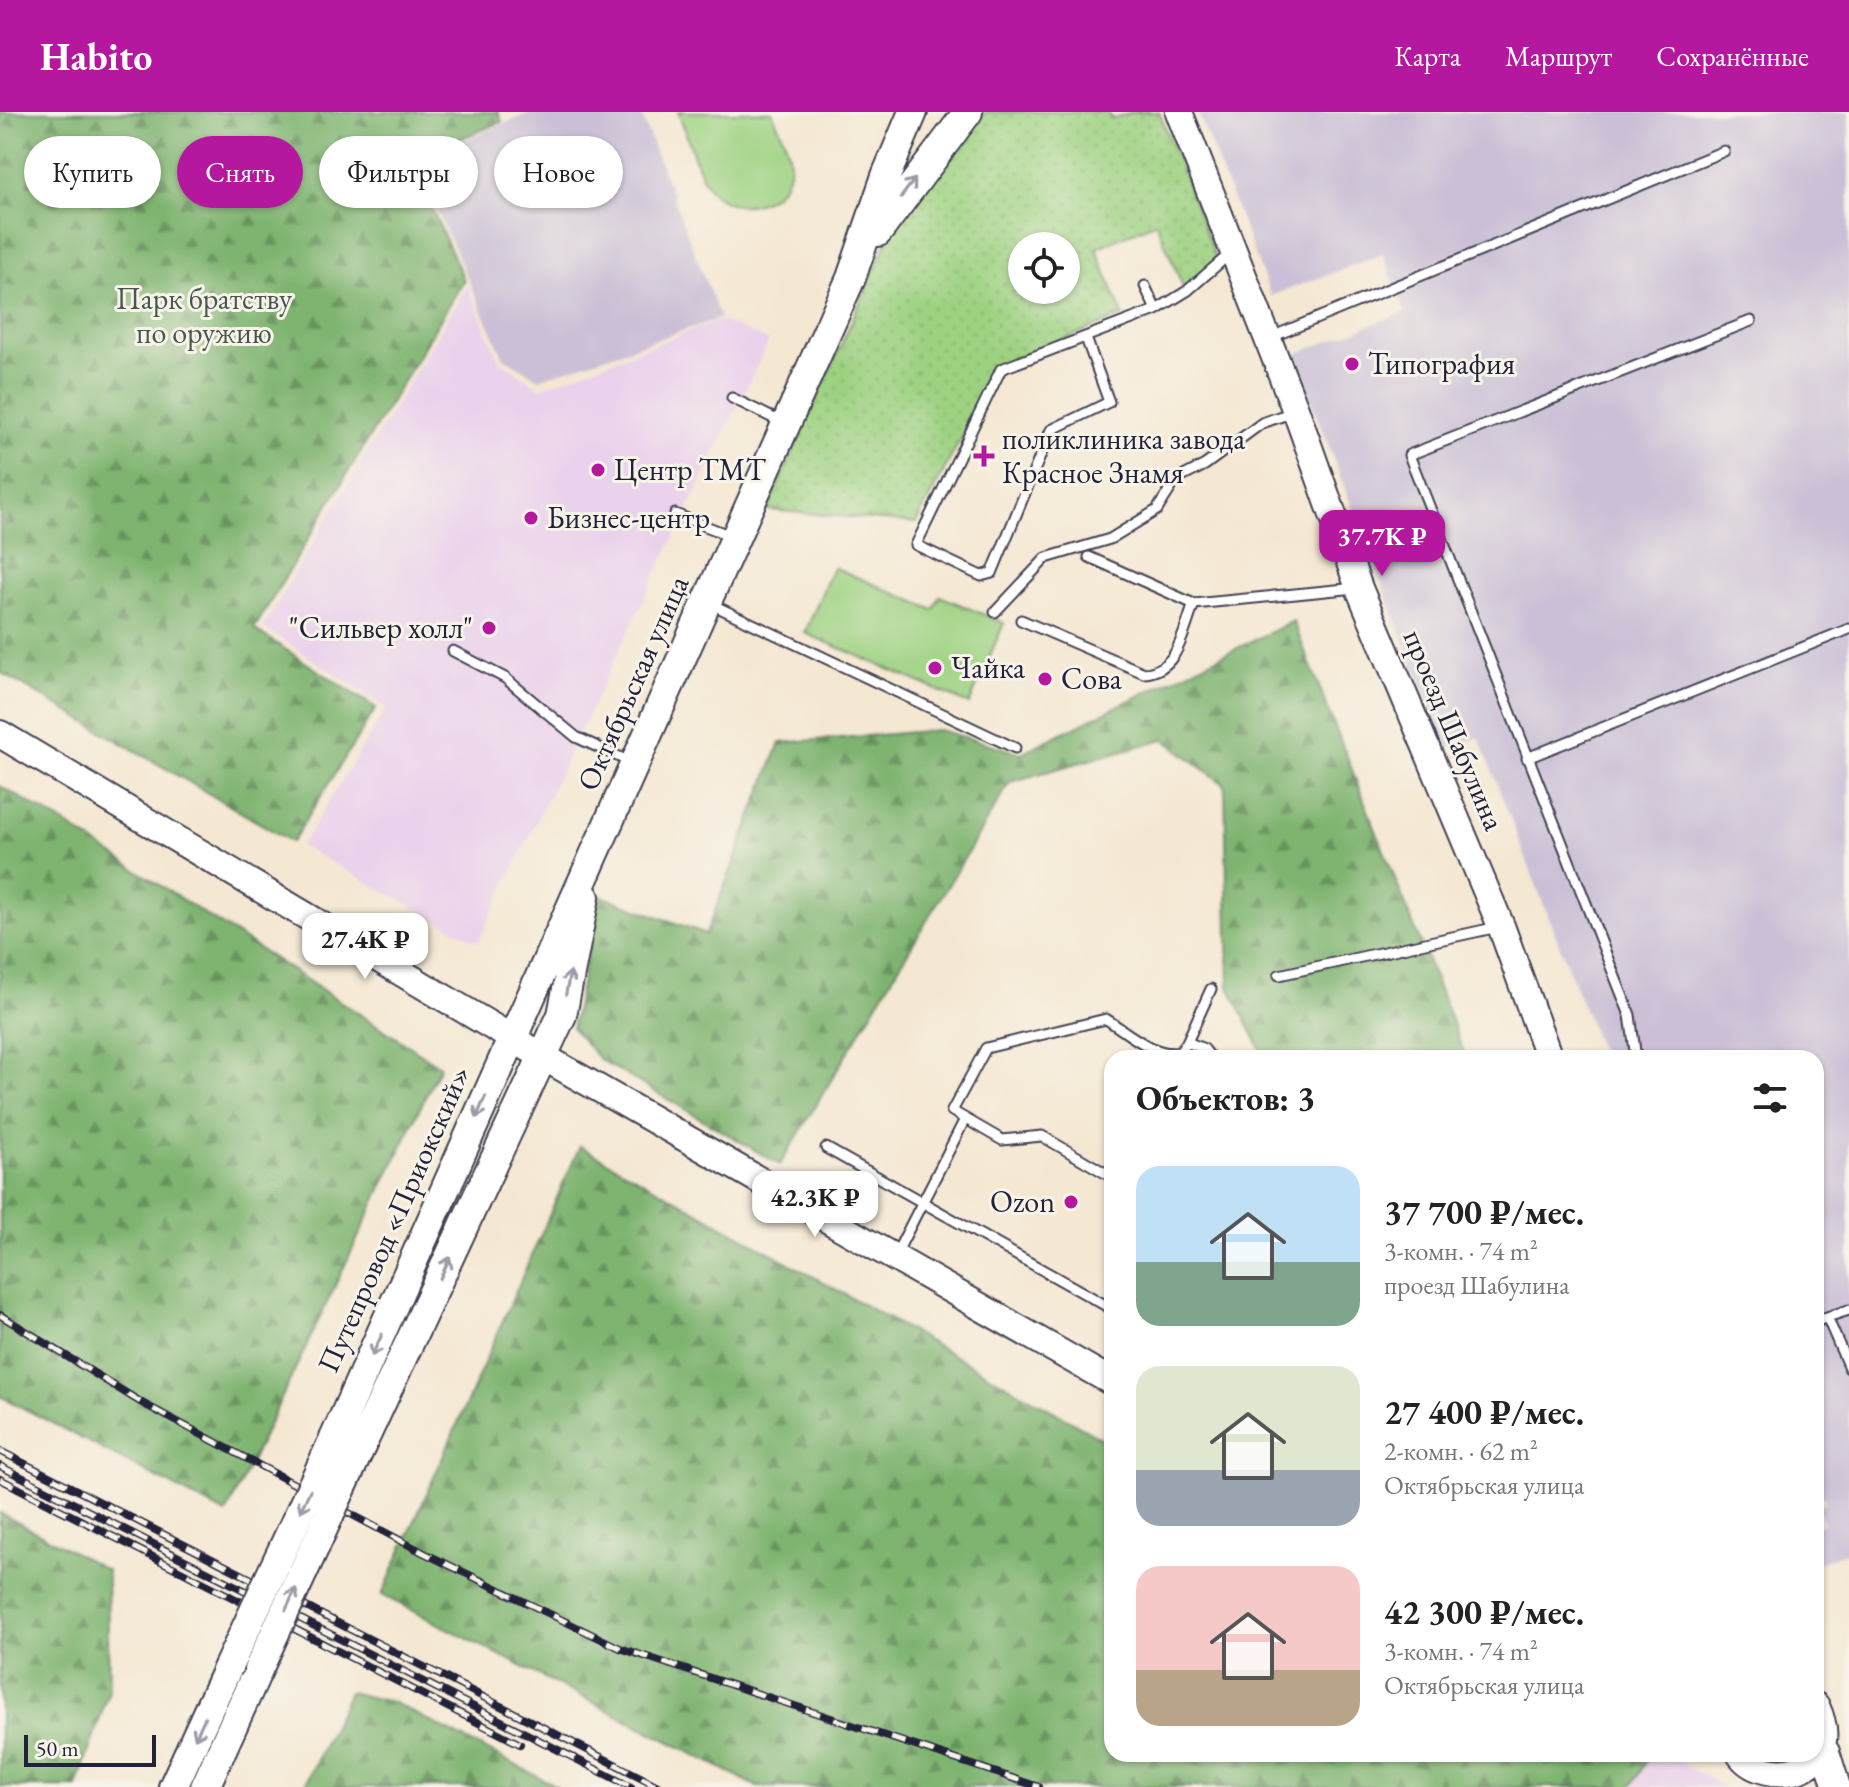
<!DOCTYPE html>
<html lang="ru">
<head>
<meta charset="utf-8">
<style>
	:root { --surface:#fff; --page:#f2f2f2; --text:#222; --muted:#767676; --accent:#b5179e }
	body { margin:0; font-family:"EB Garamond",serif; background:var(--page); color:var(--text); height:100vh; display:flex; flex-direction:column; font-size:30px; white-space:nowrap }
	* { box-sizing:border-box; margin:0 }
	p { font-size:26px; color:var(--muted) }
	.icon { flex:none; width:44px; height:44px; fill:none; stroke:currentColor; stroke-width:2; stroke-linecap:round; stroke-linejoin:round }
	.map { position:relative; flex:1; overflow:hidden }
	.panel { position:absolute; left:1104px; top:938px; width:720px; height:712px; display:flex; flex-direction:column; background:var(--surface); border-radius:24px; box-shadow:0 2px 6px #0004 }
	.panel>* { flex:none }
	.hud { position:absolute; left:24px; top:24px; width:760px; height:72px; display:flex; gap:16px }
	.controls { position:absolute; left:1008px; top:120px; display:grid; gap:16px }
	.controls a { display:grid; place-items:center; width:72px; height:72px; border-radius:50%; background:var(--surface); box-shadow:0 2px 6px #0004; font-size:40px }
	.scale { position:absolute; left:24px; bottom:20px; width:132px; box-sizing:border-box; padding-left:8px; border:4px solid #22223b; border-top:0; font-size:22px; line-height:28px; white-space:nowrap; color:#22223b; -webkit-text-stroke:6px #f7f3e8; paint-order:stroke }
	.price { position:absolute; translate:-50% -68px; padding:0 18px; border-radius:16px; background:#fff; color:#222; font-size:26px; line-height:52px; filter:drop-shadow(0 2px 4px #0008) }
	.price::after { content:''; position:absolute; left:50%; top:48px; width:24px; height:18px; margin-left:-12px; background:inherit; clip-path:polygon(0 0,100% 0,50% 100%) }
	.price.on { background:var(--accent); color:#fff }
	ul { padding:0; list-style:none }
	li { display:flex; align-items:center; gap:24px; height:200px; padding:0 32px }
	li span { display:grid; place-items:center; flex:none; width:224px; height:160px; border-radius:24px; color:#555 }
	li>.icon { margin-inline-start:auto }
	span .icon { width:96px; height:96px; fill:#fffc; stroke-width:1 }
	li b { font-size:34px }
	h2 { display:flex; justify-content:space-between; align-items:center; height:96px; padding:0 32px; font-size:34px }
	.chip { padding:0 28px; border-radius:36px; background:var(--surface); box-shadow:0 2px 6px #0004; font-size:28px; line-height:72px }
	.chip.on { background:var(--accent); color:#fff }
	header { display:flex; align-items:center; gap:48px; box-sizing:border-box; height:112px; padding:0 40px; background:var(--accent); color:#fff }
	header strong { font-size:38px }
	nav { display:flex; gap:44px; margin-inline-start:auto; font-size:28px }
	.map>svg:first-child { display:block }
	.built { fill:#ead1ec }
	.industrial { fill:#cabfd6 }
	.grass { fill:url(#grass-dots); stroke:#607a5e; stroke-width:2; fill-rule:evenodd }
	.forest { fill:url(#forest-firs); stroke:#506b56; stroke-width:2 }
	.pitch { fill:#9ed282; stroke:#607a5e; stroke-width:2 }
	.lines { fill:none; stroke-linecap:round; stroke-linejoin:round }
	.lane-casing { stroke:#424052; stroke-width:13 }
	.secondary-casing { stroke:#424052; stroke-width:30 }
	.primary-casing { stroke:#424052; stroke-width:32 }
	.lane { stroke:#fff; stroke-width:9 }
	.secondary { stroke:#fff; stroke-width:26 }
	.primary { stroke:#fff; stroke-width:28 }
	.rail-casing { stroke:#22223b; stroke-width:8 }
	.rail { stroke:#f7f3e8; stroke-width:5; stroke-dasharray:15; stroke-linecap:butt }
	.primary-bridge-casing { stroke:#424052; stroke-width:32; stroke-linecap:butt }
	.primary-bridge { stroke:#fff; stroke-width:28 }
	.oneway { stroke:#9c9ca7 }
	.poi-dot { fill:#b5179e; stroke:#f7f3e8; stroke-width:3 }
	.labels { text-anchor:middle; stroke-width:6; stroke-linejoin:round; paint-order:stroke }
	.park-label { font-size:30px; fill:#475750; stroke:#f7f3e8 }
	.poi-label { font-size:30px; fill:#22223b; stroke:#f7f3e8; text-anchor:start }
	.street-label { font-size:30px; fill:#22223b; stroke:#f7f3e8 }
</style>
</head>
<body>
<header>
<strong>Habito</strong>
<nav><a>Карта</a><a>Маршрут</a><a>Сохранённые</a></nav>
</header>
<div class="map">
<svg width="1849" height="1675" viewBox="0 0 1849 1675">
	<defs>
		<pattern id="grass-dots" width="8" height="8" patternUnits="userSpaceOnUse" patternTransform="scale(2)"><rect width="8" height="8" fill="#9ed282"/><path d="M2 2h.1M6 6h.1" fill="none" stroke="#88b471" stroke-width="1.8" stroke-linecap="round"/></pattern>
		<pattern id="forest-firs" width="22" height="20" patternUnits="userSpaceOnUse" patternTransform="scale(2)"><rect width="22" height="20" fill="#7eb470"/><path d="M5 1l3.5 6h-7zM16 11l3.5 6h-7z" fill="#67925d"/></pattern>
	</defs>
	<rect width="100%" height="100%" fill="#f7f3e8"/>
	<filter id="ink" filterUnits="userSpaceOnUse"><feTurbulence type="fractalNoise" baseFrequency=".0125" numOctaves="2"/><feDisplacementMap in="SourceGraphic" scale="16" xChannelSelector="R" yChannelSelector="G"/><feConvolveMatrix kernelMatrix="1 2 1 2 8 2 1 2 1" color-interpolation-filters="sRGB"/></filter>
	<filter id="wash" filterUnits="userSpaceOnUse"><feTurbulence type="fractalNoise" baseFrequency=".006" numOctaves="4" result="noise"/><feDisplacementMap in="SourceGraphic" scale="32" xChannelSelector="R" yChannelSelector="G"/><feGaussianBlur stdDeviation="1.8" result="paint"/><feColorMatrix in="noise" values="0 0 0 0 0 0 0 0 0 0 0 0 0 0 0 0 0 1.4 0 .05"/><feComposite in="paint" operator="in"/></filter>
	<g filter="url(#wash)">
		<rect width="100%" height="100%" fill="#f5e8d3"/>
		<!-- built -->
		<path class="built" d="M467,173l32,75 41,28 179,-68 50,21 -291,601 -177,-96 86,-138 -124,-81z
			M1651,1642h15l58,33h-93z"/>
		<!-- industrial -->
		<path class="industrial" d="M532,0h108l80,206 -181,61 -35,-21 -90,-197z
			M1198,0h651v1439l-33,13v-38l8,-3 -7,-17 9,-4 -10,-26v-418h-213l-124,-321 -33,12 -153,-394 112,-43 -22,-58 -112,42z"/>
		<!-- grass -->
		<path class="grass" d="M985,0h123l3,7 22,-7h26l59,151 -34,26 -28,-67 -60,26 27,68 -122,48 -85,159 -149,-13 124,-277zM1022,134h44v44h-44z"/>
		<!-- forest -->
		<path class="forest" d="M0,0h498l4,10 -93,37 55,121 -210,349 122,79 -84,134 -292,-170z
			M1293,509l173,437h-201l-36,-71 -4,-202 -61,-46 -154,43 -230,383 -181,-106 -27,-31 27,-133 107,39 74,-191 159,-13 82,23z
			M0,674l59,34 381,246 -214,448 -226,-118z
			M580,1034l532,298v310h539l-20,33h-873l-376,-192z
			M0,1401l107,57 2,120 -32,97h-77z
			M349,1580l45,11 164,84h-254z"/>
		<!-- pitch -->
		<path class="pitch" d="M678,0h94c7,17 22,41 17,60 -8,34 -58,46 -80,16 -14,-20 -21,-53 -31,-76z
			M833,455l101,43 6,-14 64,27 -35,81 -164,-71z"/>
	</g>
	<g filter="url(#ink)">
		<g class="lines">
			<defs>
				<path id="lane" d="M1145,174l11,24
					M1086,226l23,64 -58,28 -59,143 -11,3 -65,-31 85,-176 155,-59 31,-19 45,-39
					M1269,226l455,-187
					M732,286l51,25
					M675,402l56,22
					M1089,445l105,47
					M711,492l304,144
					M995,500l51,-54 64,-19 47,-29 19,-30 29,-15 57,-42 31,-11
					M1021,508l123,53c34,-2 39,-41 50,-69l162,-16
					M453,539l52,27 71,59 54,25
					M1527,646l322,-129
					M1279,863l219,-48
					M1187,930l24,-53
					M1636,946l-6,-43 -221,-560 342,-134
					M826,1036l286,161
					M1112,1065l-70,-41 -40,4 -50,-29 34,-63 120,-29c21,13 49,39 74,33l7,-10 17,7 7,9
					M895,1144l70,-137
					M1827,1205l22,-7
					M1816,1210l11,-5 22,51"/>
				<path id="secondary" d="M1179,0l117,299 63,177 142,338 48,132
					M0,622l542,322 570,326
					M1826,1640l11,35
					M1740,1642c22,33 109,24 76,-48"/>
				<path id="primary" d="M878,120l90,-120
					M338,1318l513,-1152 35,-102 27,-64
					M364,1328l198,-425 23,-118
					M173,1675l54,-118
					M205,1675l53,-117"/>
			</defs>
			<!-- lane casing -->
			<use href="#lane" class="lane-casing"/>
			<!-- secondary casing -->
			<use href="#secondary" class="secondary-casing"/>
			<!-- primary casing -->
			<use href="#primary" class="primary-casing"/>
			<!-- lane -->
			<use href="#lane" class="lane"/>
			<!-- secondary -->
			<use href="#secondary" class="secondary"/>
			<!-- primary -->
			<use href="#primary" class="primary"/>
			<defs>
				<path id="rail" d="M0,1203l142,88 96,51 186,99 196,95 419,139
					M0,1339l660,336
					M0,1354l631,321
					M0,1367l520,265"/>
			</defs>
			<!-- rail casing -->
			<use href="#rail" class="rail-casing"/>
			<!-- rail -->
			<use href="#rail" class="rail"/>
			<defs>
				<path id="primary-bridge" d="M227,1557l111,-239
					M258,1558l106,-230"/>
			</defs>
			<!-- primary-bridge casing -->
			<use href="#primary-bridge" class="primary-bridge-casing"/>
			<!-- primary-bridge -->
			<use href="#primary-bridge" class="primary-bridge"/>
		</g>
		<!-- one-way arrows -->
		<defs><path id="oneway-shaft" d="M-6 0H5M1.5-3L5.5 0L1.5 3" fill="none" stroke-width="1.6" stroke-linecap="round" stroke-linejoin="round" transform="scale(2)"/></defs>
		<g class="oneway">
			<use href="#oneway-shaft" transform="translate(908 76) rotate(-53)"/>
			<use href="#oneway-shaft" transform="translate(568 871) rotate(-79)"/>
			<use href="#oneway-shaft" transform="translate(481 995) rotate(113)"/>
			<use href="#oneway-shaft" transform="translate(445 1156) rotate(-65)"/>
			<use href="#oneway-shaft" transform="translate(377 1233) rotate(115)"/>
			<use href="#oneway-shaft" transform="translate(305 1389) rotate(115)"/>
			<use href="#oneway-shaft" transform="translate(291 1487) rotate(-65)"/>
			<use href="#oneway-shaft" transform="translate(200 1616) rotate(115)"/>
		</g>
	</g>
	<!-- markers -->
	<g class="poi-dot">
		<circle cx="1352" cy="252" r="8"/>
		<path d="M980 332h8v8h8v8h-8v8h-8v-8h-8v-8h8z"/>
		<circle cx="598" cy="358" r="8"/>
		<circle cx="531" cy="406" r="8"/>
		<circle cx="489" cy="516" r="8"/>
		<circle cx="935" cy="556" r="8"/>
		<circle cx="1045" cy="567" r="8"/>
		<circle cx="1071" cy="1090" r="8"/>
	</g>
	<g class="labels">
		<!-- park labels -->
		<g class="park-label">
			<text x="204" y="197">Парк братству<tspan x="204" dy="34">по оружию</tspan></text>
		</g>
		<!-- poi labels -->
		<g class="poi-label">
			<text x="1368" y="262">Типография</text>
			<text x="1002" y="337">поликлиника завода<tspan x="1002" dy="34">Красное Знамя</tspan></text>
			<text x="614" y="368">Центр ТМТ</text>
			<text x="547" y="416">Бизнес-центр</text>
			<text x="473" y="526" text-anchor="end">"Сильвер холл"</text>
			<text x="951" y="566">Чайка</text>
			<text x="1061" y="577">Сова</text>
			<text x="1055" y="1100" text-anchor="end">Ozon</text>
		</g>
		<!-- street labels -->
		<g class="street-label">
			<text transform="translate(633 571) rotate(-66)" y="10">Октябрьская улица</text>
			<text transform="translate(1454 618) rotate(67)" y="10">проезд Шабулина</text>
			<text transform="translate(394 1107) rotate(-66)" y="10">Путепровод «Приокский»</text>
		</g>
	</g>
</svg>
<div class="controls">
<a><svg class="icon" aria-label="locate" viewBox="0 0 24 24"><circle cx="12" cy="12" r="6"/><path d="M12 2v4M12 18v4M2 12h4M18 12h4"/></svg></a>
</div>
<div class="scale">50 m</div>
<b class="price on" style="left:1382px;top:466px">37.7K ₽</b>
<b class="price" style="left:365px;top:869px">27.4K ₽</b>
<b class="price" style="left:815px;top:1127px">42.3K ₽</b>
<div class="hud">
<a class="chip">Купить</a>
<a class="chip on">Снять</a>
<a class="chip">Фильтры</a>
<a class="chip">Новое</a>
</div>
<section class="panel">
<h2>Объектов: 3<svg class="icon" aria-label="filters" viewBox="0 0 24 24"><path d="M4 7h16M4 17h16"/><circle cx="9" cy="7" r="2"/><circle cx="15" cy="17" r="2"/></svg></h2>
<ul>
<li><span style="background:linear-gradient(#bfe0f5 60%,#7fa58c 0)"><svg class="icon" aria-label="home" viewBox="0 0 24 24"><path d="M3 11l9-7 9 7M6 9v11h12V9"/></svg></span><div><b>37 700 ₽/мес.</b><p>3-комн. · 74 m²</p><p>проезд Шабулина</p></div></li>
<li><span style="background:linear-gradient(#dfe7d0 65%,#9aa5b1 0)"><svg class="icon" aria-label="home" viewBox="0 0 24 24"><path d="M3 11l9-7 9 7M6 9v11h12V9"/></svg></span><div><b>27 400 ₽/мес.</b><p>2-комн. · 62 m²</p><p>Октябрьская улица</p></div></li>
<li><span style="background:linear-gradient(#f6c9c9 65%,#b9a48a 0)"><svg class="icon" aria-label="home" viewBox="0 0 24 24"><path d="M3 11l9-7 9 7M6 9v11h12V9"/></svg></span><div><b>42 300 ₽/мес.</b><p>3-комн. · 74 m²</p><p>Октябрьская улица</p></div></li>
</ul>
</section>
</div>
</body>
</html>
